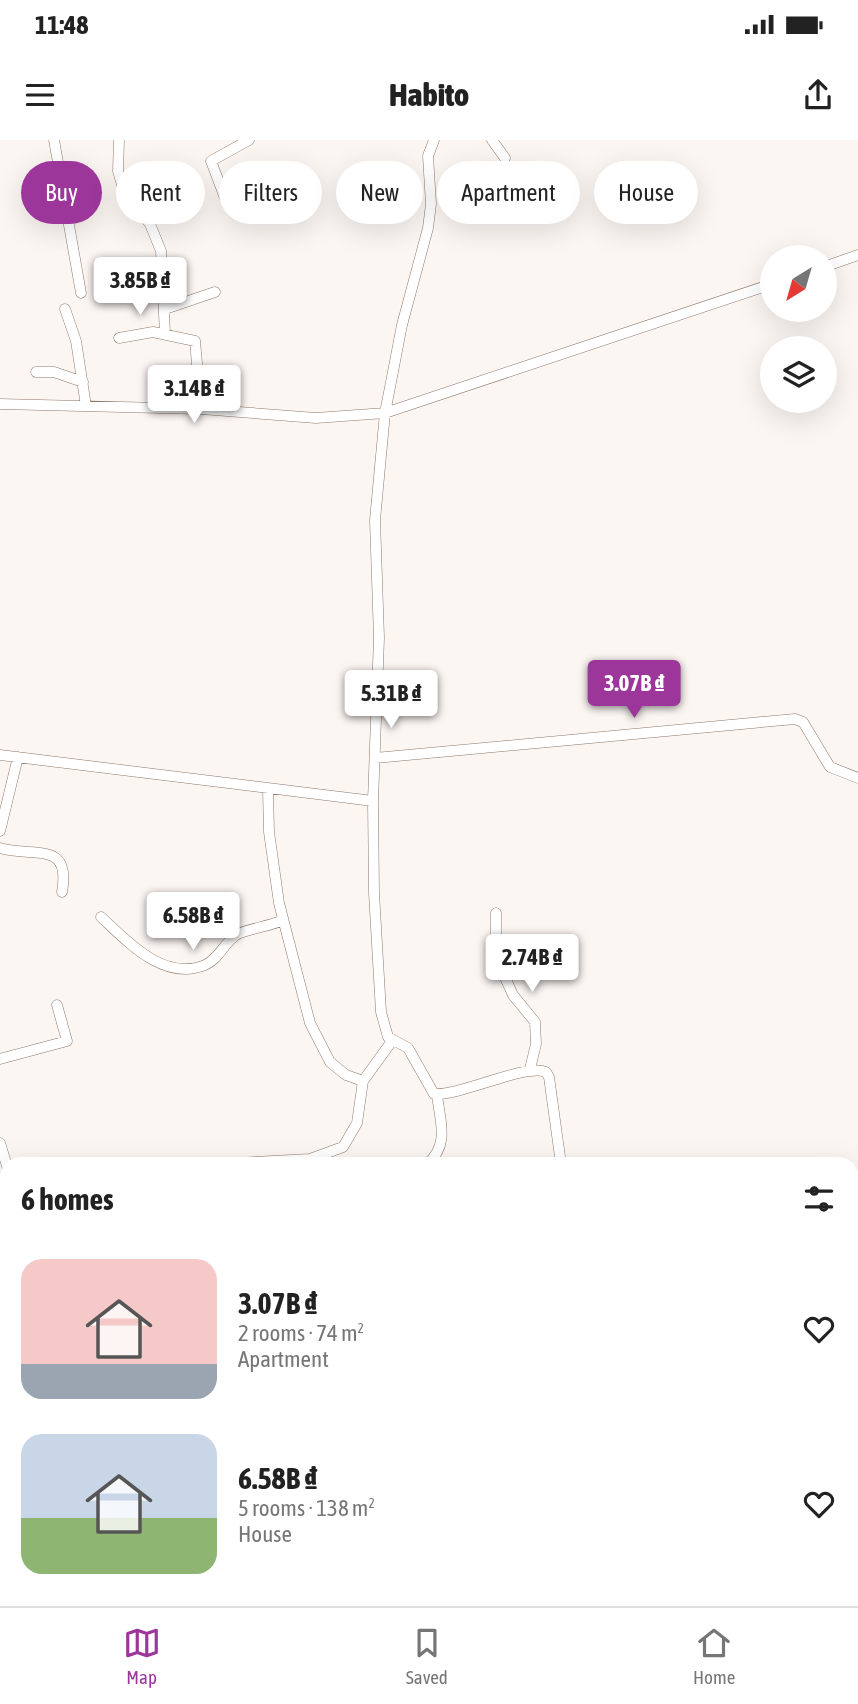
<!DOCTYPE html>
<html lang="en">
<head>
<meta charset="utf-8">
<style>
	:root { --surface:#fff; --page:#f2f2f2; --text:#222; --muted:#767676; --line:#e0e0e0; --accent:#9d369a }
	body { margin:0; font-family:"Asap Condensed",sans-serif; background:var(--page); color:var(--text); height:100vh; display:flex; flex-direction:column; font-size:26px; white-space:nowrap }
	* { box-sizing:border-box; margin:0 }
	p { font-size:23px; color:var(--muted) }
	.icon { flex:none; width:38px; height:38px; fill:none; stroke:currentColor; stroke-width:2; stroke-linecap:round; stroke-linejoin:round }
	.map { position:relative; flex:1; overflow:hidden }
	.details { position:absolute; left:0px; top:1017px; width:859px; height:450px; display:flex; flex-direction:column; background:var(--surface); border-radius:21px 21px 0 0; box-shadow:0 7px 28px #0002 }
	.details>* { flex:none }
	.hud { position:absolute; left:21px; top:21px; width:817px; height:63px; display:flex; gap:14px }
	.needle { width:46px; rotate:217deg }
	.controls { position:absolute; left:760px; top:105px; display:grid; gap:14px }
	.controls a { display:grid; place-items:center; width:77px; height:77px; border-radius:50%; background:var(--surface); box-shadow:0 7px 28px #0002; font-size:35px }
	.price { position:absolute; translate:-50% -60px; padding:0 16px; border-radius:7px; background:#fff; color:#222; font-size:23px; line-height:46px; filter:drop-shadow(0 2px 4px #0008) }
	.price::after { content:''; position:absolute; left:50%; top:42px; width:21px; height:16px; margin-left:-10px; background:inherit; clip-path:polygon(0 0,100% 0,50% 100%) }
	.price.on { background:var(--accent); color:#fff }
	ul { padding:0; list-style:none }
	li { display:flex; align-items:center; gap:21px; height:175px; padding:0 21px }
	li span { display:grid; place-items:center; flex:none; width:196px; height:140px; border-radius:21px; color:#555 }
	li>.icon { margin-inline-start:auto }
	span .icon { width:84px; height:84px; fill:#fffc; stroke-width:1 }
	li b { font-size:30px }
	h2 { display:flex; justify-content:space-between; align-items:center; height:84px; padding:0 21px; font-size:30px }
	.chip { padding:0 24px; border-radius:32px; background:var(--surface); box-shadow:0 7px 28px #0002; font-size:24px; line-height:63px }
	.chip.on { background:var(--accent); color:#fff }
	.status { display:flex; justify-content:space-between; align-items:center; height:49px; padding:0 35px; background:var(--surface); direction:ltr }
	.status svg { height:19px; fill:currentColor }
	header { display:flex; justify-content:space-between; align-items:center; height:91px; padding:0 21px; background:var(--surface); font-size:32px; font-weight:800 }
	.tabs { display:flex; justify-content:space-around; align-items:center; height:98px; border-top:2px solid var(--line); background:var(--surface); font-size:19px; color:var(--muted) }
	.tabs a { display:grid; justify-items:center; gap:4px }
	.tabs .on { color:var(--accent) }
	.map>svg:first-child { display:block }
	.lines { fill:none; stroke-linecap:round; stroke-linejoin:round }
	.minor-casing { stroke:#8f7869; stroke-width:11 }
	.minor { stroke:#fff; stroke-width:10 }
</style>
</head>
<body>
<div class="status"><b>11:48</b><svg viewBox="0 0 49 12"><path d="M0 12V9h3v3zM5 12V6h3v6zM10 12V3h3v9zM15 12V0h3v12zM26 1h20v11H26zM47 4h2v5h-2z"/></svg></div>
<header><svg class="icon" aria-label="menu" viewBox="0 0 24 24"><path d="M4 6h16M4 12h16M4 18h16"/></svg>Habito<svg class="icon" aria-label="share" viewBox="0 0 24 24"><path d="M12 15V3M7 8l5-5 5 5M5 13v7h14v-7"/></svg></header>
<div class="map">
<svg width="858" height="1466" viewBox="0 0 858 1466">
	<rect width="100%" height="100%" fill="#fcf6f3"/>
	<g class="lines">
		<defs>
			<path id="minor" d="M54,0l27,153
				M119,0l-1,31 7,24 25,29 11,27 4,83
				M434,0l-6,16 3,48 -3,24 -26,97 -17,88 -10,107 4,118 -6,163 1,92 7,119 7,25 20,11 26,46c27,2 92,-31 112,-22l3,5 12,87
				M492,0l13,18
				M225,58l-14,-37 38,-21
				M824,127l34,-12
				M65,169l11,32 10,65
				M165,169l50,-17
				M119,198l34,-6 42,9 6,68
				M36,232h18l29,10
				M0,264l201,5 115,9 69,-5 387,-129
				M0,615l373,46
				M375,618l420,-39 8,3 27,45 28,11
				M268,650l1,42 10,71 31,120 20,39 16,13 17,6
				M0,691l18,-74
				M0,708c35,10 71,-8 62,44
				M496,773v45l17,37 22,27 1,22 -6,25
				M101,777c27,25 63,65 104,48 14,-6 19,-22 31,-30 7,-5 35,-9 47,-15
				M0,919l67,-18 -10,-36
				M0,1003l7,23
				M219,1024l91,-5 33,-12 14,-24 6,-42 29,-40
				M427,1024c23,-19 13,-43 10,-69
				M0,1068l7,-2
				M852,1123l6,-2
				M852,1272l6,3
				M116,1460l2,6
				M334,1460l2,6
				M407,1460l10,6
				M205,1466l11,-6
				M437,1466l1,-6"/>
		</defs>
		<!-- minor casing -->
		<use href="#minor" class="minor-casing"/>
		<!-- minor -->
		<use href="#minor" class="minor"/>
	</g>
</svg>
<div class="controls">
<a><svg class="needle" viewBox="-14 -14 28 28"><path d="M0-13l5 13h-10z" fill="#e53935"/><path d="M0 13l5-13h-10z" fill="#767676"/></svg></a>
<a><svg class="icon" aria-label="layers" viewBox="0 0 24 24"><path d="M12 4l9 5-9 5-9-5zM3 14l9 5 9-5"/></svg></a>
</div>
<b class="price" style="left:140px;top:177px">3.85B ₫</b>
<b class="price" style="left:194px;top:285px">3.14B ₫</b>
<b class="price on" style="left:634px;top:580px">3.07B ₫</b>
<b class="price" style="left:391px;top:590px">5.31B ₫</b>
<b class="price" style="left:193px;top:812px">6.58B ₫</b>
<b class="price" style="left:532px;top:854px">2.74B ₫</b>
<div class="hud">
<a class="chip on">Buy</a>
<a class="chip">Rent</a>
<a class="chip">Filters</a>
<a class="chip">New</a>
<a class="chip">Apartment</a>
<a class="chip">House</a>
</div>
<section class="details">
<h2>6 homes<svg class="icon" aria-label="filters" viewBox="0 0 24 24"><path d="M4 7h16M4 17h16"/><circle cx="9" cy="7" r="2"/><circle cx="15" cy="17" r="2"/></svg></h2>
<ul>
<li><span style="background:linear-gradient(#f6c9c9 75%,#9aa5b1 0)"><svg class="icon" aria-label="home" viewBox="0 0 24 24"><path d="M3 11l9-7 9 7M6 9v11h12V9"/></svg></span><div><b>3.07B ₫</b><p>2 rooms · 74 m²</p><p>Apartment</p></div><svg class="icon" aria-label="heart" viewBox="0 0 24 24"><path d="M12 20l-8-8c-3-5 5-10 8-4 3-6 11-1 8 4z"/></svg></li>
<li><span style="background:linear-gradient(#c9d6e8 60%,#8fb573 0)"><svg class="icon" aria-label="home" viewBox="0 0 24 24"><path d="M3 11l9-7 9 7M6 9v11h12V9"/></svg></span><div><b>6.58B ₫</b><p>5 rooms · 138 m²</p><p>House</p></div><svg class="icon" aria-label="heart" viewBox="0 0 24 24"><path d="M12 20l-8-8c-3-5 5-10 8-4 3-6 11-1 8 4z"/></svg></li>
</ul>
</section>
</div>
<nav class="tabs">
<a class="on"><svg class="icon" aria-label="map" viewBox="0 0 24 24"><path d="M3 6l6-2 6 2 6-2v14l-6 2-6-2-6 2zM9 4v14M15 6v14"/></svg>Map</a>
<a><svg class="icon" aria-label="saved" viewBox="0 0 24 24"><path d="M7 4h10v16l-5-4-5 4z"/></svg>Saved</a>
<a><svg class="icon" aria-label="home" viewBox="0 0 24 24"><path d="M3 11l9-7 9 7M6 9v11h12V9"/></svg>Home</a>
</nav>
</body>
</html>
